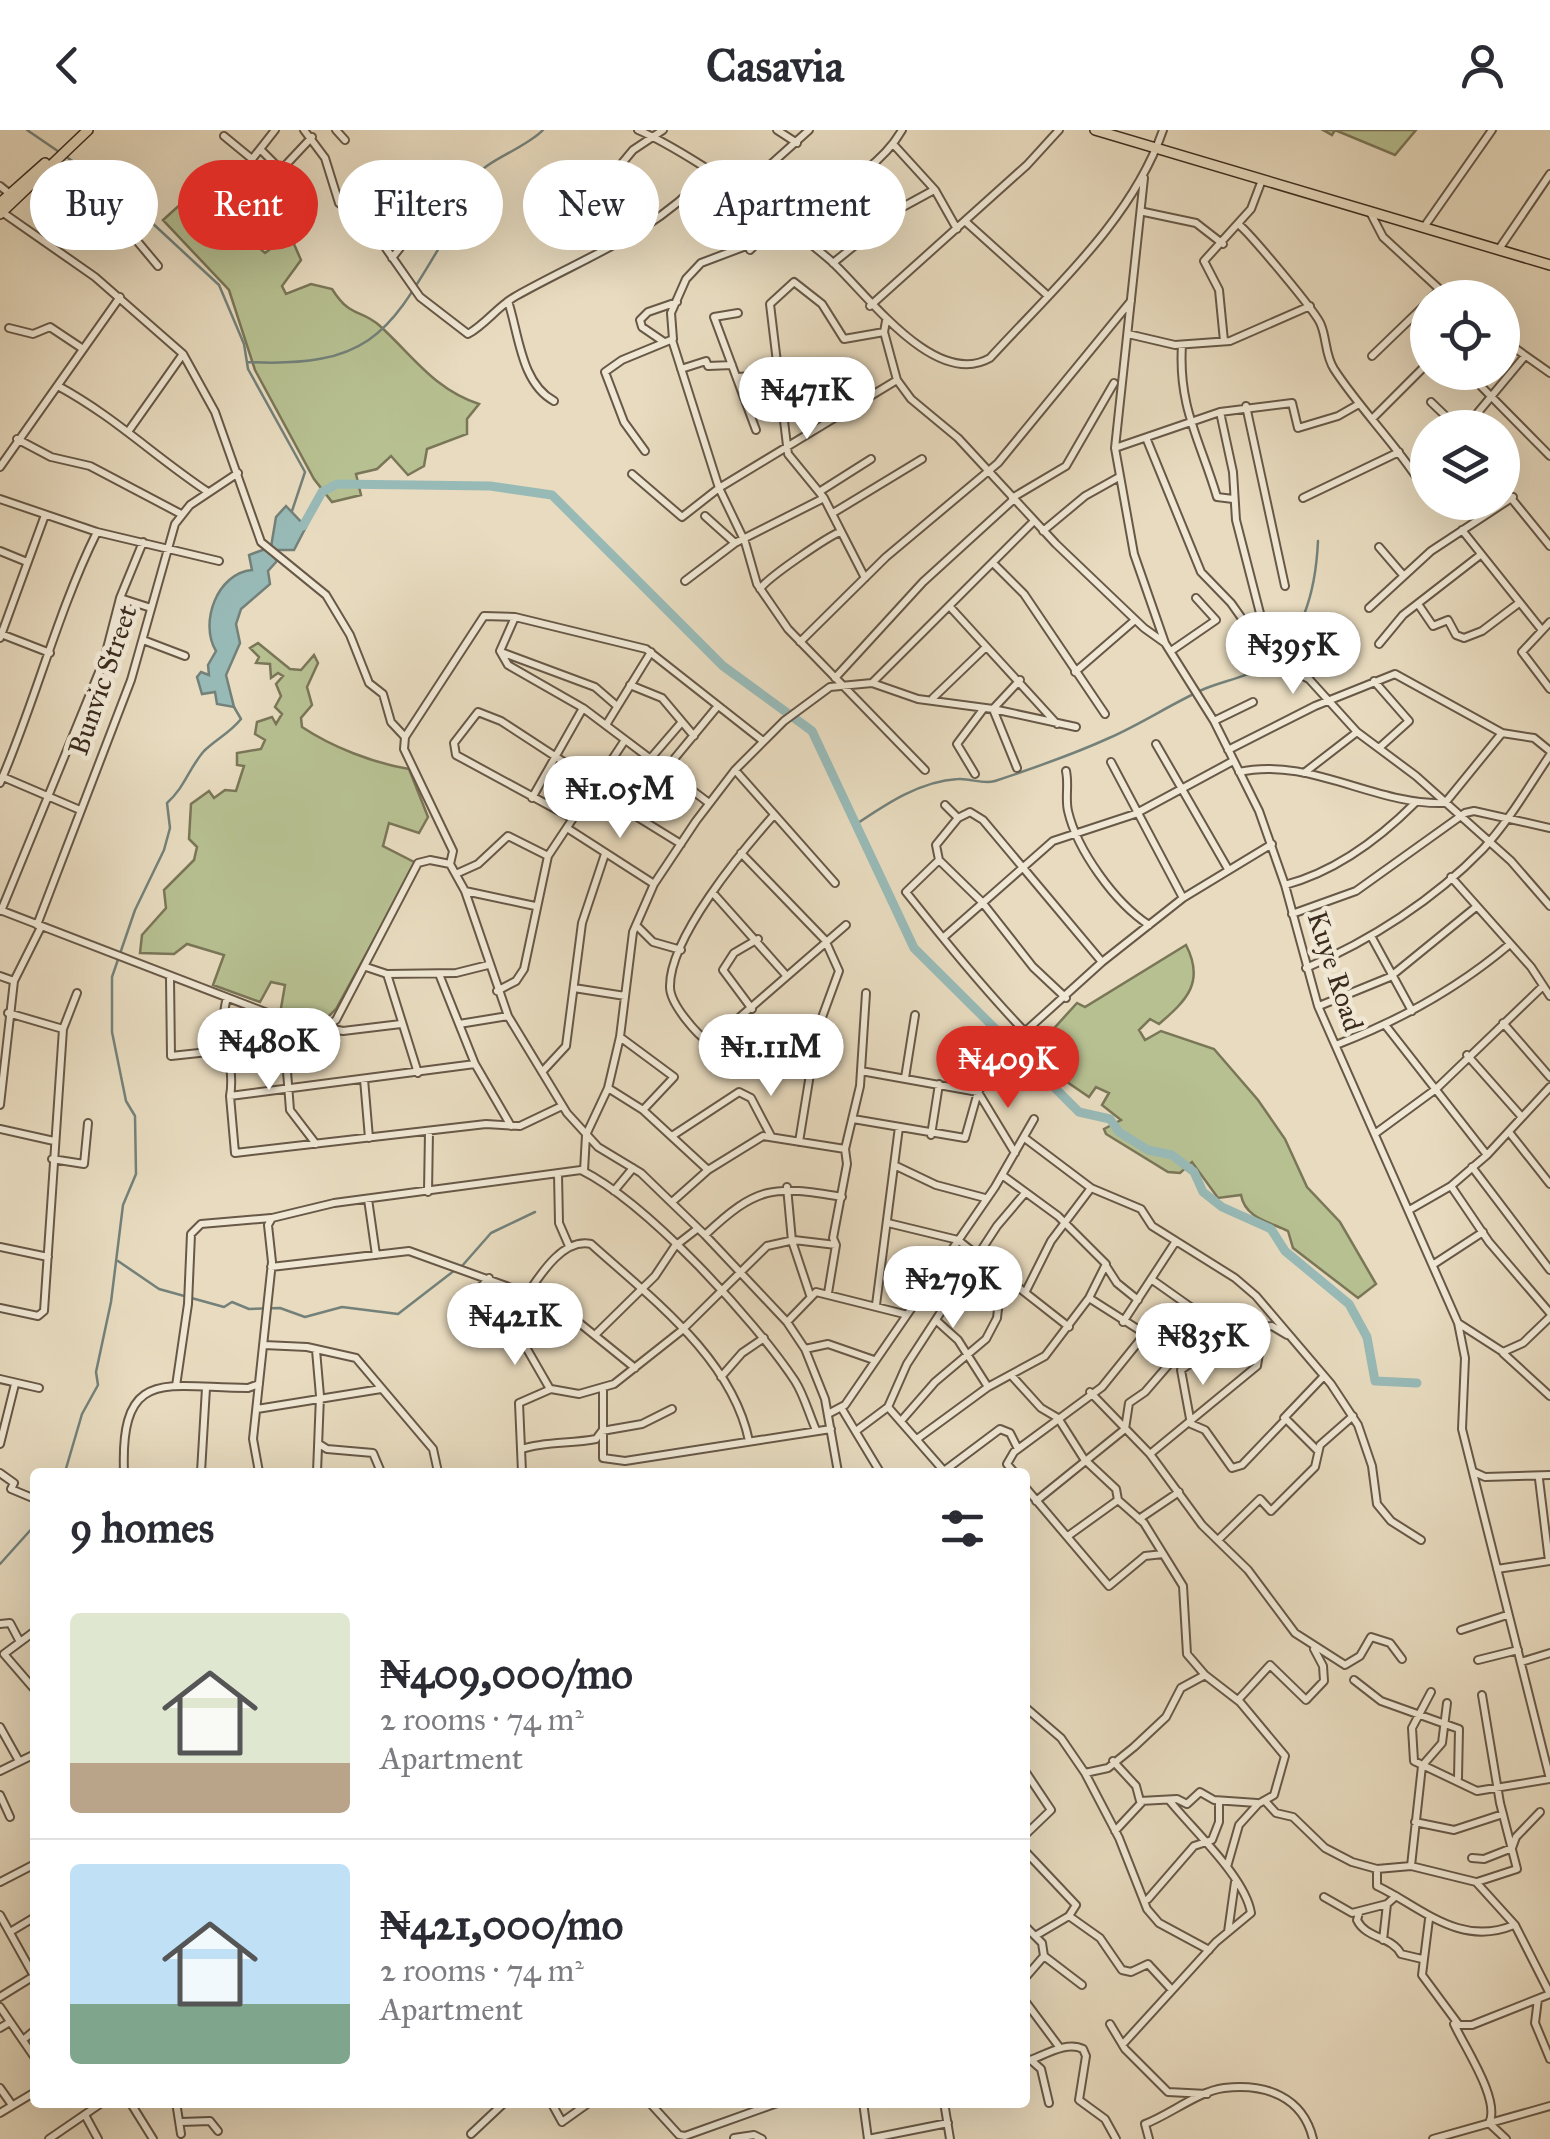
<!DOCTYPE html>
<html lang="en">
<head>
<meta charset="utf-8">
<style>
	:root { --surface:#fff; --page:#f2f2f3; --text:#2b2b33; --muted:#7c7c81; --line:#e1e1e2; --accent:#d93025 }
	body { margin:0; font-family:"IM FELL Great Primer",serif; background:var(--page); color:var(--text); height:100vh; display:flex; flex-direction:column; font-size:38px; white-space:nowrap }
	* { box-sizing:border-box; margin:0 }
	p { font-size:32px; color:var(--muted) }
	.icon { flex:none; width:55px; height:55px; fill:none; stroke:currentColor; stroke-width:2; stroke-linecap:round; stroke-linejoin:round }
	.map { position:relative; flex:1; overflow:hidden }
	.side { position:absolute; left:30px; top:1338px; width:1000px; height:640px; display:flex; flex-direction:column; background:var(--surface); border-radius:10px; box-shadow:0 10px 40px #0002 }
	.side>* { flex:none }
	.guide { position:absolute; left:30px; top:30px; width:1000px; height:90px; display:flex; gap:20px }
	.controls { position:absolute; left:1410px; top:150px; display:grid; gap:20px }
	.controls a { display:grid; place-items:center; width:110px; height:110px; border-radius:50%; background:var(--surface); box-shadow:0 10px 40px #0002; font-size:50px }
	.price { position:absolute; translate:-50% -85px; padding:0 22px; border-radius:35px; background:#fff; color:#222; font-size:32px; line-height:65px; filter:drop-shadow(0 2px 5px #0008) }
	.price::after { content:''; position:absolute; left:50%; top:60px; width:30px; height:22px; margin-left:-15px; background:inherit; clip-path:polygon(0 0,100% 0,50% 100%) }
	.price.current { background:var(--accent); color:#fff }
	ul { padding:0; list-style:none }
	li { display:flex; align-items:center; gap:30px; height:250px; padding:0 40px }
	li+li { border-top:2px solid var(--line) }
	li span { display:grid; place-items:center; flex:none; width:280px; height:200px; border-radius:10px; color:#555 }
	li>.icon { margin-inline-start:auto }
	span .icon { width:120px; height:120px; fill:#fffc; stroke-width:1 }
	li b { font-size:42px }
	h2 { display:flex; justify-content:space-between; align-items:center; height:120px; padding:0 40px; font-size:42px }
	.chip { padding:0 35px; border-radius:45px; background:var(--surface); box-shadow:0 10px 40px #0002; font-size:35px; line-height:90px }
	.chip.current { background:var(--accent); color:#fff }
	header { display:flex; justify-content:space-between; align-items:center; height:130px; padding:0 40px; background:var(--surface); font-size:45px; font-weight:800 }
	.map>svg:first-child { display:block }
	.green { fill:#b7c091; stroke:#7a7658; stroke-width:2.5 }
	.water { fill:#98bab7; stroke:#73817a; stroke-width:2.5 }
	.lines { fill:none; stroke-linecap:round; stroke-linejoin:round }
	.stream { stroke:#73817a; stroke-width:2.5 }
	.river { stroke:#98bab7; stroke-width:9 }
	.minor-casing { stroke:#675847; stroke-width:10 }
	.major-casing { stroke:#3c2c1f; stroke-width:12 }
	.minor { stroke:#f0e8d5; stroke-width:6 }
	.major { stroke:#e8dbbf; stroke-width:9 }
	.labels { text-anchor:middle; stroke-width:9; stroke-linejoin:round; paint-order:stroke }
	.street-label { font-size:28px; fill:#3c2c1f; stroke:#f0e8d5 }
</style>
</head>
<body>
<header><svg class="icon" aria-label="back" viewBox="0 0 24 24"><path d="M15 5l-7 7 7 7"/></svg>Casavia<svg class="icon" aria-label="person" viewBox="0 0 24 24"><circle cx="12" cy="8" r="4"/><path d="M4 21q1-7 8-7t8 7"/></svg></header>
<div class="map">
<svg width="1550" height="2009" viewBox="0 0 1550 2009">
	<rect width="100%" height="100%" fill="#e8dbbf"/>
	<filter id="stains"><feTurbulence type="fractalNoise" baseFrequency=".002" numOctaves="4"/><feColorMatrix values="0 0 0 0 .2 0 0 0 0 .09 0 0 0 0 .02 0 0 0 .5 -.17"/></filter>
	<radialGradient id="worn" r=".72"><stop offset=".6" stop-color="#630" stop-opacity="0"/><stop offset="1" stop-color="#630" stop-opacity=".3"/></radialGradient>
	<!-- green -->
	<path class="green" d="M1323,0h93l-21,25 -60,-25 -3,5z
		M194,62l71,61 25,-18 11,25 -19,26 4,8 25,-10 21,5c19,30 28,19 48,37 34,31 54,63 99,78l-12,15v15l-40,15 -3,17 -16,9 -17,-19 -14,13 -21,5 5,21 -29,7 -18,-23 -59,-109 -26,-80 -66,-70z
		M258,513l32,26 11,1 13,-15 4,8 -11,24 5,18 -11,13 1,9c30,20 71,36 107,42l19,48 -9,16 -30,-10 -6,23 33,17 -80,146 -12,12 -43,-13 4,-23 -14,-3 -11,20 -47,-17 11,-30 -37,-11 -13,10 -34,-1 2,-18 24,-27 -2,-18 30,-30 3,-13 -8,-8 2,-35 18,-13 5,7 11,-8 11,1 8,-25 -7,-1v-12l24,-4 4,-9 -10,-6 2,-12 15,-5 4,7 6,-10 -7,-7 6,-11 -5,-12 7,-8 -5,-3 -7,5 -1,-14 -14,-1 3,-6 -9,-9z
		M1186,815c19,37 1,55 -27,79l-9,-5 -11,11 6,10 16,-9 53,18 44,51 27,39 22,48 33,35 36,62 -18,14 -65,-50 -5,-17c-18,-9 -43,-13 -47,-36l-23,3 -26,-36 -12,11 -12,-1 -62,-38 -2,-5 17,-9 -19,-15 7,-12 -13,-6 -7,10 -38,-26 -9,1 -14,-15 49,-54 8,4z"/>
	<!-- water -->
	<path class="water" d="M286,376l20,21 -12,23h-17l-4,5 4,6 -9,10 2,13 -29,25 -5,15 4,19 -14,32 8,32 -17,-3 -2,-12 -13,2 -5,-17 4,-5 8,3 -1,-10 8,-14c-17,-28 1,-78 36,-81l-3,-15 22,-8 5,-30z"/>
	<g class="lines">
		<!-- stream -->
		<path class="stream" d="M27,0l95,65 97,90 25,59 4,25 57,103 -13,39
			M247,232c136,7 145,-39 209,-142 9,-14 14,-34 24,-48 9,-12 47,-25 63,-42
			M855,695c31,-21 65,-44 103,-46 13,-1 25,6 37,2 39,-13 77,-26 114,-43 32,-14 62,-34 95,-49 19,-8 47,-13 63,-25 39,-28 49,-79 51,-123
			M118,1131l41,28 65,18 8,-5 17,7 31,-1 25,9 37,-10 56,7 57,-44
			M462,1136l29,-33 44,-21
			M65,1342l17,-58 16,-29 -2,-13 15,-70 12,-97 13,-31 -1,-58 -9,-15 -14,-69v-55l23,-67 29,-60 6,-22 -3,-25c18,-16 22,-35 37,-52 12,-12 26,-18 37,-32l-7,-12
			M0,1434l35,-39"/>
		<!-- river -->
		<path class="river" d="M303,396l19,-34 15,-8 153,2 62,9 171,171 89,65 102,217 165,164 31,7 9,13 29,18 24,5 22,17 9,20 19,15 49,22 14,22 64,53 18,33 8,44 42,2"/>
		<defs>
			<path id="minor" d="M304,0l21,28 14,45 32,24 49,70 48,37c18,-10 30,-28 48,-38 71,-40 136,-61 193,-123
				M336,0l9,10
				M638,0c33,14 96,55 125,77 23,17 46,35 67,53 35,31 104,130 160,98 63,-69 142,-138 173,-228
				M777,0l20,13
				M224,6l28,23
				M894,15l41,45 22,39
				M261,20l20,20 31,-33
				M52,34l65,53 41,49
				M1144,48l-29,270 19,106 31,89 49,78 45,90 26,74 33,121 140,317 7,35 -3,71 88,350
				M0,56l10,8
				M741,61l68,-61
				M224,65l51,-65
				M594,67l39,-47 30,-20
				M2,82l93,65 88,77 32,58 46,130 65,53 24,40 19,48 14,11 8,28 14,15
				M1144,82l52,11 27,21
				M1370,82l13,25 66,61
				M966,92l81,73
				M1238,94c9,6 80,90 83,101 6,15 4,30 13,44 24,37 56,69 81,106l13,-9
				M866,97l68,-37
				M1424,97l68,-97
				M1499,119l51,-75
				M750,120c44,-46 120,-64 152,-120
				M392,128l15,-19
				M833,133l36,-29 -19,-27 -8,-24
				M1431,168l9,-8
				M508,171c11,34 13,82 46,100
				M870,176l157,-141 32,-35
				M738,183l-24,4 42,113
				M886,191l-2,11 13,48 14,19 47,39 98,106 88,84 21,15
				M9,198l24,6 17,-7 33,22
				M1128,204l47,11 55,-4 80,-35
				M1502,209l48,34
				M672,210l47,148 26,54 12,42 31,45 137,141
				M1224,211l-5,-51 -15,-29 47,-52 11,-29
				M664,212l-22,-15 -2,-7 8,-8 29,-10
				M1182,215c-4,62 18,95 35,152l16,2
				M1372,226l56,-54
				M681,239l25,-8 2,5 24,-1
				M1467,242l83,84
				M738,247l39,-3
				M58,256c57,31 96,70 150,106
				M1431,272l27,26
				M747,275l31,-11
				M1246,276l39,180
				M1220,282l13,60 3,48 26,101 -11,9
				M1372,289l56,-56
				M1465,298l60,-72
				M130,299l53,-75
				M17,309l34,18 39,9 91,48
				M1147,310l54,132 30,31 39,55 39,21 48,53 59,44 95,85 39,45
				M1115,318l105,-36 72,-9 6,25 40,-12 21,-12
				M645,321l-21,-29 -19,-50 17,-12 51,-21 -2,-26 15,-34 15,-16 45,-17
				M0,337l120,-170
				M632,344l50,43 37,-29 178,-108
				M1502,357l48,59
				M819,362l52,-33
				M1012,368l54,-32 48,-83
				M1303,368l96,-46
				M0,369l97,33 122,29
				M833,383l89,-54
				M705,386l30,27
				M1462,400l79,99
				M1043,401l42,-35 34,-19
				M1379,417l24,28
				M0,421l27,11
				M995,435l29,29 81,120
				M865,448l-41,-80 -36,-44 -18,-150 24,-22 28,22 22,35 40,-7
				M685,451l50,-38 89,-45
				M760,459c7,-11 67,-52 80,-57
				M120,468l31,10
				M1418,474l15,22 15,-6 8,15 8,3 18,-7 37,-28
				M951,478l106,116
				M1369,478l62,-57 82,-54
				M515,487l-15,34 8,14 75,43 126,95
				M1550,492l-28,30 28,37
				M1,504l49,19
				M0,508l45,-123
				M143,510l42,16
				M800,512l86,-85 112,-94 133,-162
				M1379,514l24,-29 76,-59
				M1171,521l45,-31 -20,-22
				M501,522l94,35 22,19
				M1075,542l60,-52
				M835,548l88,-96 90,-82
				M1374,551l35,40 -30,27
				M872,553l46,16 75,10 83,18
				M630,555l32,13 32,38
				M933,568l53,-51
				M1214,591l39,-19
				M606,595l45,-73
				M1156,614l72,125
				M1228,620l87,-44 80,-32 107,59 32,5 16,13
				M650,629l31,-36
				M1111,632l72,136
				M1017,638l-24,-59 27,-29
				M665,640l52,-63
				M735,640l100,113
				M1066,641c3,14 -1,27 2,40 9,39 47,92 81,114
				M1239,642c70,-16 137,34 206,31l57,-70
				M1304,643l53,-41
				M975,644l-18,-30 27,-36
				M3,647l77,33
				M0,653c36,-83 57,-170 97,-251
				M592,659l89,55
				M532,668l51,-90
				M945,675l13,13 12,-6 13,8 119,142
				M774,685c-32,36 -105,123 -104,172 0,17 27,48 40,56l136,-118
				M572,688l-116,-63 -2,-12 24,-31 23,9 95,62
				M958,688l-22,27 3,15 43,42 51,65 33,31
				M567,698l87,56
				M741,723l84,87 14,31 -22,60 -18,111
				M939,730l-33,32c39,49 77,96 121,142
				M450,734l3,-13 -49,-102 1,-12 79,-121 31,1 131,32 117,92
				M458,743l20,-9 30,-28 40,20
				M1451,747l80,90 19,29
				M1285,755c49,-13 94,-46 130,-82
				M465,761l70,15
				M713,763l72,81
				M0,780l317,122 19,-12 82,-157 12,-3 20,4 15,27 43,125 59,97 31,34 43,26 64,62 82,87 18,27 20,50 13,73
				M1,781l103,-251 16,-62 23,-56
				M1292,784l64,-23 109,-78 9,-2 76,17
				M37,795l94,-245 44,-156 15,-19 48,-32
				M636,795l17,17 28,8
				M1371,806l41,75
				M944,807l109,-96 82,-27 98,-53
				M366,837l21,7 31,99
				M1306,838c64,-27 129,-69 177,-119 26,-28 46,-63 67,-94
				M387,844l69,-1 32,-8
				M439,844l36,90 36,62
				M0,846l14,5
				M170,848l1,78 56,-6
				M574,858l51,8
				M497,861l19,-10 8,-12 24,-113 77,-116
				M227,868c-10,31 9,66 3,98l245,-32
				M1319,876l71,-29 86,-70
				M752,879l-29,-39 11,-17 24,-14
				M8,883l55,16
				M283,890l7,90 26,34
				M1503,893l47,54
				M459,894l49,-8
				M1386,896l101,129
				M328,898l15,3 58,-7
				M620,907l54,40 -31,33
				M1336,915c65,-25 121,-56 174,-101
				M1467,925l54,61
				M861,941l117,21 37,61
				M542,942l24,-26 16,-123 23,-69
				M905,948l10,-63
				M364,949l5,59
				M608,958l35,22 65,60
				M230,966l5,57 251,-29 34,2 42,-20
				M0,975l14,-124 27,-54
				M853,989l112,19 13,-46 29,-44 95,-86 81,-64 89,-54
				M0,999l54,12
				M1509,1002l41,52
				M1376,1003l60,-44 106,-102
				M931,1005l8,-51
				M672,1006l67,-44 12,6 20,38
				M1026,1009l65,49 50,21 11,17 83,52 21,18 75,88 27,41 14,41 5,38 14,17 30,19
				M52,1029l32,5 4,-41
				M894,1035l42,20 49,13
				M1472,1037l78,103
				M584,1041l2,-36 22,-47 12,-51 13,-105 21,-48 42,-63 39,-51 49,-49 46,-34 42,-4 162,-162
				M558,1044l1,49 10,23
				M1451,1056l38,56 61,71
				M787,1057l5,54 18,54
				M614,1061l19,-23
				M428,1062l1,-61
				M368,1069l8,56
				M672,1072l36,-32 55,-34 82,13
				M1411,1079l40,-23 36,-31 63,-68
				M888,1093l70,17 111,87
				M705,1105c52,-49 68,-50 137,-38
				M0,1117l48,10
				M1434,1134l49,-32
				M1106,1136l11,17 21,17
				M271,1137l138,-16 147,53 79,64
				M489,1148l-12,13 -12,4 -6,12 8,8 38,10
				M1151,1149l72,51
				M1026,1161l25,-50 40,-53
				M922,1162l22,18
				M528,1163c14,-21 36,-55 63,-49 60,54 141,114 158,197
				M828,1163l8,-48 -3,-7 14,-74 -2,-15 15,-63 6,-93
				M1089,1168l102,65 -10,7 10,54 14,6 27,38 10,-3 44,-46 31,31
				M876,1175l23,-178
				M0,1178l38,8 6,-5 19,-282 14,-36
				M787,1192l29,-30 88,22
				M938,1192l20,18 30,47
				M1123,1192l53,-81
				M1458,1193l45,29 20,-9 27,-26
				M516,1200l34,59
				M597,1203l58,-57 20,-30 22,-17
				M264,1215l43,2 49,11 77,91 5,23
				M805,1219l23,-5 46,16
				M316,1220l4,46 -3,76
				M1503,1223l47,43
				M1190,1234l33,-34 49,-4 15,9
				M1011,1245l30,33 17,10 26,41 32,30 2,11
				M721,1247l21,-24 22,-15
				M0,1249l39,9
				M176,1256l12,-82 3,-70 10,-10 70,-6
				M603,1260v68l22,3 206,-32
				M1090,1262l60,62 52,71 46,45 47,63 50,32 15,-9 11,-19 19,6 12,16
				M888,1277l19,-43 90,-138 28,-33
				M257,1279l124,-20
				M842,1279l38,63
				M828,1284l17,-9 150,-218 39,-68
				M1284,1288l40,-42
				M901,1291l34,-39 51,-43 11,-21 5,-45
				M856,1301l32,-24 56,64 56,-42 10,4 8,16
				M917,1309l71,-52 57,-31 44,-58 17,-34 -48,-48 -56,-41
				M0,1314l15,-60
				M319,1314l8,5 46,4 8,19
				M522,1319c23,-8 49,-5 74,-10l6,-8 40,-7 30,-15
				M1150,1324l107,-88 6,-37
				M124,1342c-4,-107 43,-84 124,-84l11,-4
				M201,1342l5,-84
				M259,1342l-6,-33 19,-177 -4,-37 4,-7 62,-15 247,-33c66,33 172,148 214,211 9,14 14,33 21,49
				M522,1342l-3,-69 32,-14 28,5 35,-10 67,-53 86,-85 27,-6 42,5
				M1014,1342l-7,-8 7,-12 88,-65 42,-52
				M1474,1342l11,5 65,-2
				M0,1343l14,10 -3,6 24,10
				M1539,1349l10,82
				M1025,1357l84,99 36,-30 18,-2
				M1036,1371l89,-72 4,-26 16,-11 32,-37
				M1139,1389l40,-27
				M1068,1406l50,-36 26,23 39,63 4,68 18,21 -24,13 -15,29 -32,30 -26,21 -23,5
				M1218,1410l42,-41 11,12 44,-44 5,-22 33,-29
				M1497,1439l53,-8
				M0,1494l10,-1 10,19
				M1461,1500l46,-15
				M4,1524l31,36
				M4,1524l31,-23
				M1478,1530l40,-10
				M1521,1532l29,-9
				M1205,1545l35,27 45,54 -11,39 -16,9 -19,21 -12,42
				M1354,1550l27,21 78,28 -1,49
				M1431,1562l-19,36 2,33 63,30 73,-12
				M1238,1570l32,-35 36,35 18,-19 -1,-15 -9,-17
				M1025,1577l36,31 24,35 34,65 28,71 12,14 50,27
				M0,1597l19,34
				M1113,1631l23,25 4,15 37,-2 10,5 13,-12 14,8 43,3
				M0,1641l35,-17
				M1025,1641l26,39 -26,25
				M0,1665l10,22
				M1266,1672l10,11 17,4 32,31 27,14 25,7 34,-3 65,16 39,43 35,69 -78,31h-13l-37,-50 7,-56
				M1415,1692l39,8 49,-16
				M1115,1701l27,-29
				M1025,1721l51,54 -7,11 -34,20
				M1472,1728l12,1 28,-11 4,-11 24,-25
				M1411,1736l11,-100 20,-23 5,-40
				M1377,1739v17c43,20 82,62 137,39
				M0,1752l35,-18
				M1477,1752l40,-13 -17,-66 -18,-108
				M1324,1767l28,16 35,-9 9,-8
				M1148,1769l46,-53 18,-6 7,-18v-21
				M1359,1783l-2,7c9,19 35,16 44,34l21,5
				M0,1785l34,61
				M1069,1786l31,22 22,32 9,2 17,-8 24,26
				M1025,1796l17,17 2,13 38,29
				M10,1802l25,-15
				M1228,1802l7,-50
				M1383,1810l4,-36
				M1025,1848l19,-22
				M0,1867l34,-21
				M1538,1869l-3,24 15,36
				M1025,1871l35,47
				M0,1877l35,51
				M1110,1894l15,25 43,43 39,2
				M1454,1894c11,24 47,77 35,99l17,16
				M0,1898l10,-6
				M23,1910l12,-10
				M1123,1914l93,-102 35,-29c-6,-36 -58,-83 -82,-113
				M1032,1931l9,8 8,34
				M1025,1932c17,-5 41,-22 58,-13l3,7 -7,44 26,19 11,20
				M0,1958l12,17
				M130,1972l23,37
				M147,1972h16
				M176,1972l5,32
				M551,1972l11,20 28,-20
				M649,1972l30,33 6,1 95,-34
				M863,1972l5,37 80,-16
				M944,1972l6,37
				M0,1983l35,-21
				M85,1985l13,24
				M181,1992l29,-1 8,10
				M471,2004l34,-32
				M734,2008l20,-3 8,4
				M49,2009l54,-37
				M1149,2009l-4,-15c24,-9 54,-33 79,-36 42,-5 79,9 89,51
				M1433,2009l117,-33"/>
			<path id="major" d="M1095,0l455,135
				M0,73l45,-40
				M0,84l88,-84"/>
		</defs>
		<!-- minor casing -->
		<use href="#minor" class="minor-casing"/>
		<!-- major casing -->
		<use href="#major" class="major-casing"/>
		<!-- minor -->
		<use href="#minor" class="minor"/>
		<!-- major -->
		<use href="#major" class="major"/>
	</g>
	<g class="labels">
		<!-- street labels -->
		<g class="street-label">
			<text transform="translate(102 550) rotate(-71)" y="10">Bunvic Street</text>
			<text transform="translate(1336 841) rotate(72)" y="10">Kuye Road</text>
		</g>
	</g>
	<rect width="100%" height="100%" filter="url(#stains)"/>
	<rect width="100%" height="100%" fill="url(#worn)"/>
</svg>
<div class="controls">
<a><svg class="icon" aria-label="locate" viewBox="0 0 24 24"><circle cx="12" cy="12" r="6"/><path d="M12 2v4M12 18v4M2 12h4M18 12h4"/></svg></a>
<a><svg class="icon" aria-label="layers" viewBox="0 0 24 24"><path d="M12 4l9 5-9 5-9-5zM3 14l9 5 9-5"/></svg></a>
</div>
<b class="price" style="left:807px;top:312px">₦471K</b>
<b class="price" style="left:1293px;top:567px">₦395K</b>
<b class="price" style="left:620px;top:711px">₦1.05M</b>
<b class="price" style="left:269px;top:963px">₦480K</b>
<b class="price" style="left:771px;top:969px">₦1.11M</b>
<b class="price current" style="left:1008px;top:981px">₦409K</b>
<b class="price" style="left:953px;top:1201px">₦279K</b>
<b class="price" style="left:515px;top:1238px">₦421K</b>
<b class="price" style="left:1203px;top:1258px">₦835K</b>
<div class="guide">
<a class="chip">Buy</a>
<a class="chip current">Rent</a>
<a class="chip">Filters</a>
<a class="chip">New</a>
<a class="chip">Apartment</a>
</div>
<section class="side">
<h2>9 homes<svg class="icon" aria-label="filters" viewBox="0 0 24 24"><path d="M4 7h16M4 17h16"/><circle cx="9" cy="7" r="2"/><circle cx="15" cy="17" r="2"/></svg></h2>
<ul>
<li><span style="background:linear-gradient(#dfe7d0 75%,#b9a48a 0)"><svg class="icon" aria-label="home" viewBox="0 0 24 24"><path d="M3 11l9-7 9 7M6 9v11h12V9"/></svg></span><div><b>₦409,000/mo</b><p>2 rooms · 74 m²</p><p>Apartment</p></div></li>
<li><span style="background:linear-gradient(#bfe0f5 70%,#7fa58c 0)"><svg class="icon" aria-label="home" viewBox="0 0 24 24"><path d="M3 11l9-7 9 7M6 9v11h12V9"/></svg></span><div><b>₦421,000/mo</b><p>2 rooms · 74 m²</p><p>Apartment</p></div></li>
</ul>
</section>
</div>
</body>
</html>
